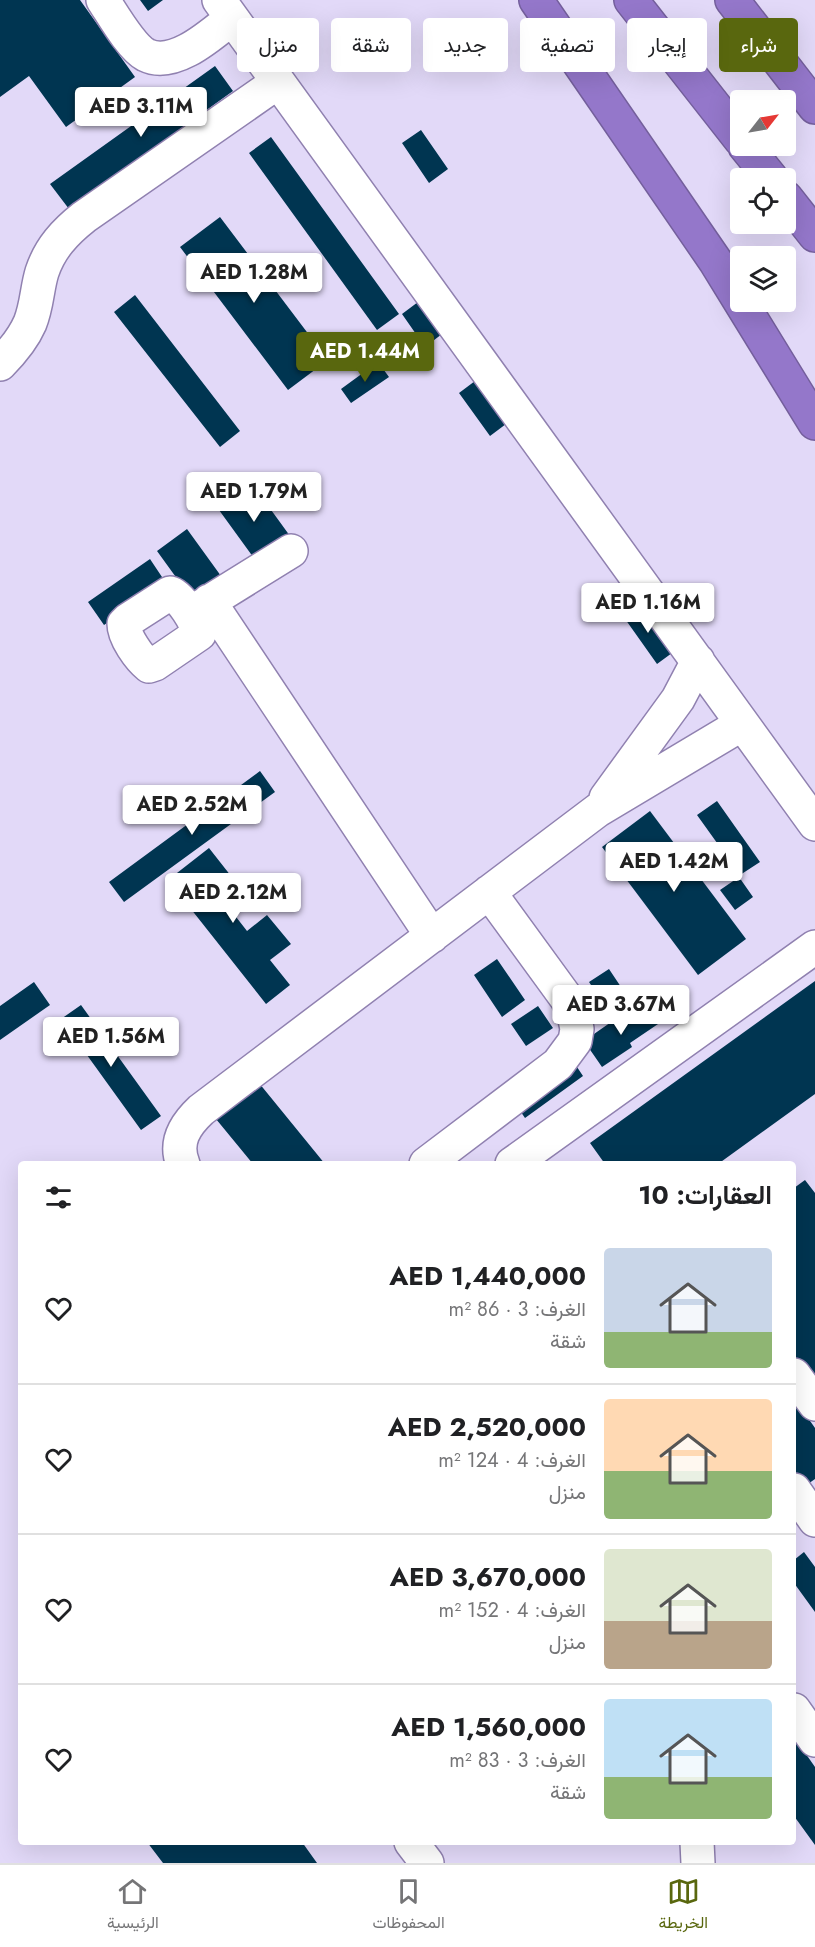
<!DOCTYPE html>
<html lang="ar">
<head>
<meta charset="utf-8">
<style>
	:root { --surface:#fff; --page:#f6f6f6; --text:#202124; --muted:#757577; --line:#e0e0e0; --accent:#59670e }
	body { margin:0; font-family:Jost,Vazirmatn,sans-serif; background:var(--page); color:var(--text); direction:rtl; height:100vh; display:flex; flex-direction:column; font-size:22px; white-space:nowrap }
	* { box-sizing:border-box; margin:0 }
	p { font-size:20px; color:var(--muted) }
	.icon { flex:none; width:33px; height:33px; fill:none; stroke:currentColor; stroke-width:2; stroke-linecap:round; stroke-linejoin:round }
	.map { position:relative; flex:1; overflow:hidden; direction:ltr }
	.drawer { position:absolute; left:18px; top:1161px; width:778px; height:684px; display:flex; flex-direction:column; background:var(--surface); border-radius:6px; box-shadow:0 6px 24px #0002; direction:rtl }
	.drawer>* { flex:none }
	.banner { position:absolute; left:18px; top:18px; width:780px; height:54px; direction:rtl; display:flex; gap:12px }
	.needle { width:39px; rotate:59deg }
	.fabs { position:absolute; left:730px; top:90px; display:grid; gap:12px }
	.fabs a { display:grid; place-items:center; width:66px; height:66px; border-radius:6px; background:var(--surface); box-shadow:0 6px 24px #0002; font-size:30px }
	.price { position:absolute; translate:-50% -51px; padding:0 14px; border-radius:6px; background:#fff; color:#222; font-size:20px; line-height:39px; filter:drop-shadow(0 2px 3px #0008) }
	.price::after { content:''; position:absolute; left:50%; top:36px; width:18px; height:14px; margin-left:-9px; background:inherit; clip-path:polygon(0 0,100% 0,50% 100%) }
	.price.on { background:var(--accent); color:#fff }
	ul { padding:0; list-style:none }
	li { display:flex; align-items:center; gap:18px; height:150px; padding:0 24px }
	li+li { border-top:2px solid var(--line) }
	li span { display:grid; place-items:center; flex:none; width:168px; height:120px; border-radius:6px; color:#555 }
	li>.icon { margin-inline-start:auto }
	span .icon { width:72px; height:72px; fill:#fffc; stroke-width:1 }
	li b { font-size:26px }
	h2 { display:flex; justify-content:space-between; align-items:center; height:72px; padding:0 24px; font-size:26px }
	.chip { padding:0 21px; border-radius:6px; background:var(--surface); box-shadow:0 6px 24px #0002; font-size:21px; line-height:54px }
	.chip.on { background:var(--accent); color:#fff }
	.dock { display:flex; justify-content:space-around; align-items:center; height:84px; border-top:2px solid var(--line); background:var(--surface); font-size:16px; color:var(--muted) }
	.dock a { display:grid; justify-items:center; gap:3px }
	.dock .on { color:var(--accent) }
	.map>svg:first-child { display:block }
	.building { fill:#003551 }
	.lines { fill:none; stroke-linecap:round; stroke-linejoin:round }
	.minor-casing { stroke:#9081b0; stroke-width:36 }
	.highway-casing { stroke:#745f9c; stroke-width:36 }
	.minor { stroke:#fff; stroke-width:33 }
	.highway { stroke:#9477ca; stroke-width:33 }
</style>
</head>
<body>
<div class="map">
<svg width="815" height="1863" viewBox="0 0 815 1863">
	<rect width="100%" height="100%" fill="#e2d9f8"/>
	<!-- building -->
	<path class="building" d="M0,0h80l55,77 -69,50 -37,-51 -29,21z
		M140,0h23l-15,11z
		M215,66l18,25 -164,118 -19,-25z
		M421,130l27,39 -19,14 -27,-40z
		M271,137l128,177 -22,16 -128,-177z
		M220,217l108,143 -40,30 -108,-143z
		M135,295l105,136 -20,16 -106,-135z
		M418,302l24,32 -17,13 -23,-33z
		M378,362l11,15 -38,26 -10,-14z
		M475,381l31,43 -16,12 -31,-43z
		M253,485l37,51 -34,25 -37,-51z
		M187,529l34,47 -30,22 -34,-47z
		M150,559l16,24 -62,42 -16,-23z
		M638,605l34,48 -15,11 -34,-48z
		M260,771l15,21 -151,110 -15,-20z
		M717,801l43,61 -20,13 -43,-60z
		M650,811l96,128 -48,36 -96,-128z
		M209,848l33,42 -16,14 21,27 20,-16 24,29 -21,16 20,25 -24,19 -98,-124z
		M739,877l14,20 -18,13 -15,-20z
		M497,959l28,41 -23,17 -28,-42z
		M609,969l20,30 -20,13 -20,-30z
		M815,981v113l-97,70h-113l-15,-21z
		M34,982l16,23 -50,35v-34z
		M81,1005l80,111 -20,14 -80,-111z
		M649,1005l12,17 -31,21 2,4 -30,20 -18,-26 30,-21 4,6z
		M538,1006l15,22 -27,18 -15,-22z
		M573,1061l10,15 -58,42 -11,-16z
		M259,1083l66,81h-72l-37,-45z
		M805,1180l10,13v198l-21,-30v-173z
		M794,1398l21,30v51l-10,7 -11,-15z
		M804,1552l11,15v45l-21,-29v-23z
		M794,1737l21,30v78l-21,-29z
		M147,1842h155l15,21h-154z"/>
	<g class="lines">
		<defs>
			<path id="minor" d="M103,0c10,15 28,47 43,55 28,14 66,-21 86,-37
				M219,0l596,824
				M0,364c12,-12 23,-25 30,-41 7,-17 7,-35 12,-51 8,-24 23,-40 42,-55l194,-135
				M170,593c10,2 28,31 29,41l-44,30 -6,2c-10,-8 -25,-29 -25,-42l4,-4z
				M209,601l223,335
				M191,613l100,-62
				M606,798l72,-99 20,-38
				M183,1164c-9,-22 2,-39 18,-54l397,-300 144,-86
				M426,1164l132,-100 17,-23 2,-12 -3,-15 -7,-15 -78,-107
				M512,1164l303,-217
				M794,1375l21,29
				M794,1490l21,30
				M794,1710l21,30
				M411,1842l16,21
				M697,1842l1,21"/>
			<path id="highway" d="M536,0l180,262 99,161
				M631,0l110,140
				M732,0l83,107
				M745,146l26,32
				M786,198l29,37"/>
		</defs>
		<!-- minor casing -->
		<use href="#minor" class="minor-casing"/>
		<!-- highway casing -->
		<use href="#highway" class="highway-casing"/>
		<!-- minor -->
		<use href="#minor" class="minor"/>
		<!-- highway -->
		<use href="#highway" class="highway"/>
	</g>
</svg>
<div class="fabs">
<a><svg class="needle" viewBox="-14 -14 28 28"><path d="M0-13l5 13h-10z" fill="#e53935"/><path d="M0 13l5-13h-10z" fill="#757577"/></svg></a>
<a><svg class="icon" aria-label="locate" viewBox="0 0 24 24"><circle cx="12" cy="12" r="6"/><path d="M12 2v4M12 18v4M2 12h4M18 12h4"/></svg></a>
<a><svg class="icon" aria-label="layers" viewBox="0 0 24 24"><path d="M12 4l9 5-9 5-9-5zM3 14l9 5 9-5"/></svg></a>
</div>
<b class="price" style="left:141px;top:138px">AED 3.11M</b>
<b class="price" style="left:254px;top:304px">AED 1.28M</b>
<b class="price on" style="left:365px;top:383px">AED 1.44M</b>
<b class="price" style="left:254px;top:523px">AED 1.79M</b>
<b class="price" style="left:648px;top:634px">AED 1.16M</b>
<b class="price" style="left:192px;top:836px">AED 2.52M</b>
<b class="price" style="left:674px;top:893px">AED 1.42M</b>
<b class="price" style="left:233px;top:924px">AED 2.12M</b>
<b class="price" style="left:621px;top:1036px">AED 3.67M</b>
<b class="price" style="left:111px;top:1068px">AED 1.56M</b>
<div class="banner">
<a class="chip on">شراء</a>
<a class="chip">إيجار</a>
<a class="chip">تصفية</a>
<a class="chip">جديد</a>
<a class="chip">شقة</a>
<a class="chip">منزل</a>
</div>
<section class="drawer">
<h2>العقارات: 10<svg class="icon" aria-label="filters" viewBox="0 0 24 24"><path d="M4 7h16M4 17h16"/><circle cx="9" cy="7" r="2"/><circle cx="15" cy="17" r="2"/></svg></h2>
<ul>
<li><span style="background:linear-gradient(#c9d6e8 70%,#8fb573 0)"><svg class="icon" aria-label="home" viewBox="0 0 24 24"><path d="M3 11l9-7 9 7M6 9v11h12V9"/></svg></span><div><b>AED 1,440,000</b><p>الغرف: 3 · 86 m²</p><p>شقة</p></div><svg class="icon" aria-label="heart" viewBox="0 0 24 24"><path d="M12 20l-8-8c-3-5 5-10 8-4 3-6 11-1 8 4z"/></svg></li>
<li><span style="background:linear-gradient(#ffd9b3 60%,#8fb573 0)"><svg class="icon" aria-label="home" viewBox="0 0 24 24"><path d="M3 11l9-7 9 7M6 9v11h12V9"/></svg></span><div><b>AED 2,520,000</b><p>الغرف: 4 · 124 m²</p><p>منزل</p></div><svg class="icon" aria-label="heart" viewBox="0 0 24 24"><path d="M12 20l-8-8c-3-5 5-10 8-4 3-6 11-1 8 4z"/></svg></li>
<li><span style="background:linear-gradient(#dfe7d0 60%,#b9a48a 0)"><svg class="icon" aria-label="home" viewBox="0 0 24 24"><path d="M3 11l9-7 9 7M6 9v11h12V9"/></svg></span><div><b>AED 3,670,000</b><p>الغرف: 4 · 152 m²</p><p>منزل</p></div><svg class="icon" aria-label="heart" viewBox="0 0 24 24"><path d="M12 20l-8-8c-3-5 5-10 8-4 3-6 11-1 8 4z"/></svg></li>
<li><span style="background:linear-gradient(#bfe0f5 65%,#8fb573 0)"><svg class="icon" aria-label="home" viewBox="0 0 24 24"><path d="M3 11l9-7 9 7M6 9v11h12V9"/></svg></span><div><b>AED 1,560,000</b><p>الغرف: 3 · 83 m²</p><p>شقة</p></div><svg class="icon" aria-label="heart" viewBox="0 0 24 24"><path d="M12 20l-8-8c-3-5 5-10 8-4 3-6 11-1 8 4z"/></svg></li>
</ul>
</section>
</div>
<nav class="dock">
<a class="on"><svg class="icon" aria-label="map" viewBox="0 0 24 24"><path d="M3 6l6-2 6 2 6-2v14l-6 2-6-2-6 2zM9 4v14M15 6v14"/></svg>الخريطة</a>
<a><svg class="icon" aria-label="saved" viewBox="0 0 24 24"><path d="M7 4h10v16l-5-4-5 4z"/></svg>المحفوظات</a>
<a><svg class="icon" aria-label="home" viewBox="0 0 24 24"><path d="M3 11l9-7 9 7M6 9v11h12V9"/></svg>الرئيسية</a>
</nav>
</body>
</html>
